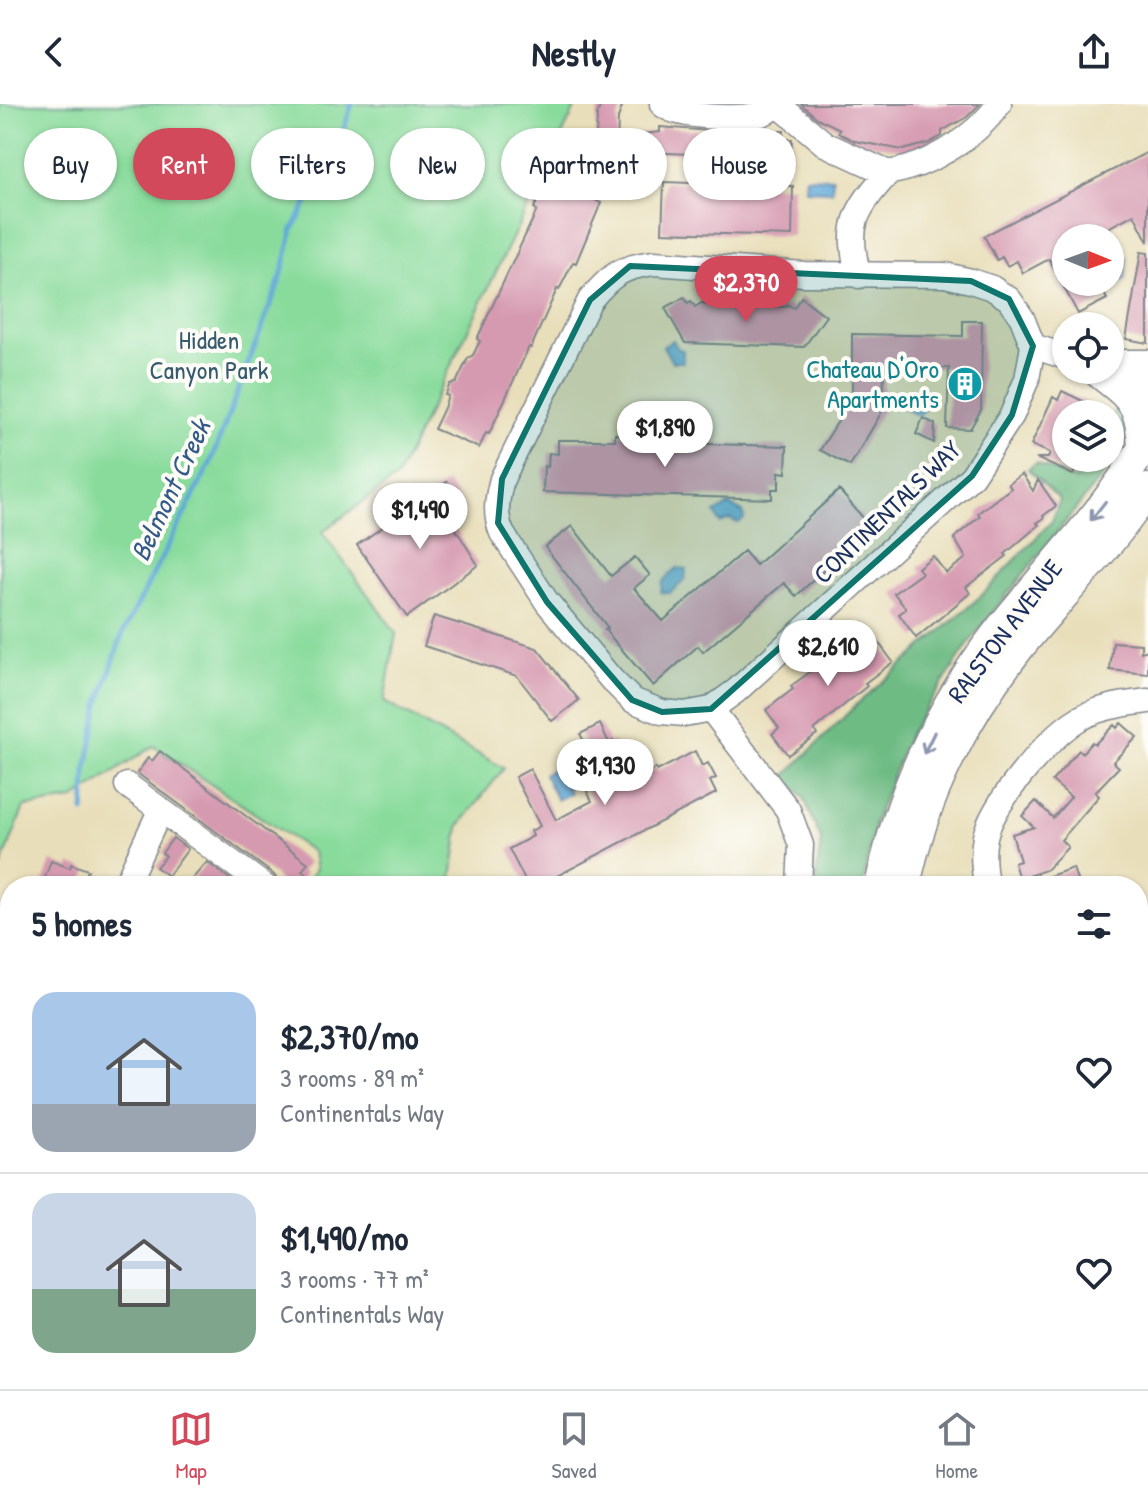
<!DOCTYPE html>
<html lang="en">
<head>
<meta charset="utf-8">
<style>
	:root { --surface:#fff; --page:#f2f2f3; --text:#1f2937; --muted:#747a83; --line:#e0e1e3; --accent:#d1495b }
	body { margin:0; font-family:"Patrick Hand",sans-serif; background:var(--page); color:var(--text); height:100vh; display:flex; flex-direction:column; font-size:30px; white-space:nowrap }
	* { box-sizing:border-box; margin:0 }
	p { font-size:26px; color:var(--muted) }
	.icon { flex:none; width:44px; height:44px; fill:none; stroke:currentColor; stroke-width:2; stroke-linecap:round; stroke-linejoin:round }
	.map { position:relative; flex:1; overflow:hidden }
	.details { position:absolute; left:0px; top:772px; width:1148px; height:514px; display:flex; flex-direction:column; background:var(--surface); border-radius:32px 32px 0 0; box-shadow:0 2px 6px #0004 }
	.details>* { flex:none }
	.top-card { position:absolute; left:24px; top:24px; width:1100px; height:72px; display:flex; gap:16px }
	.needle { width:52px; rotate:91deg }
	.fabs { position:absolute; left:1052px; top:120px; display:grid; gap:16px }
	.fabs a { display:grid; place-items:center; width:72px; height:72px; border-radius:50%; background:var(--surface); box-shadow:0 2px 6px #0004; font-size:40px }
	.price { position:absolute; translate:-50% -68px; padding:0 18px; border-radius:28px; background:#fff; color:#222; font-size:26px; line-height:52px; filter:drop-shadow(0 2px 4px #0008) }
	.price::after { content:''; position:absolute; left:50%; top:48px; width:24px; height:18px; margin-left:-12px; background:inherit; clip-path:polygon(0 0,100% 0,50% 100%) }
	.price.on { background:var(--accent); color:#fff }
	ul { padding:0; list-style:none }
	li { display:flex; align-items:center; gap:24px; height:200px; padding:0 32px }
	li+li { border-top:2px solid var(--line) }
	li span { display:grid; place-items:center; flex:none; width:224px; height:160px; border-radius:24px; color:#555 }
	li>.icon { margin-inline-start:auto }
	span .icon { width:96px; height:96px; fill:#fffc; stroke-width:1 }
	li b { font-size:34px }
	h2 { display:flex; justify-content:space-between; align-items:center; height:96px; padding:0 32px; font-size:34px }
	.tag { padding:0 28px; border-radius:36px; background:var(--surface); box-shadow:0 2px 6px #0004; font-size:28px; line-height:72px }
	.tag.on { background:var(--accent); color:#fff }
	header { display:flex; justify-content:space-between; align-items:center; height:104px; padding:0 32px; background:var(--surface); font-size:36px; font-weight:700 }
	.dock { display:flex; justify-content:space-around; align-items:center; height:112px; border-top:2px solid var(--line); background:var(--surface); font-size:22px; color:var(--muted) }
	.dock a { display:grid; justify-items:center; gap:4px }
	.dock .on { color:var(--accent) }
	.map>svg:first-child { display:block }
	.built { fill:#f7cfd4 }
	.green { fill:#89db9c; stroke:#52857d; stroke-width:2 }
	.forest { fill:#6ebb84; stroke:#447571; stroke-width:2 }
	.water { fill:#61a9d8; stroke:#3e6c9b; stroke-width:2 }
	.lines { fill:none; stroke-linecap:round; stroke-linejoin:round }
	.stream { stroke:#61a9d8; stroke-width:5 }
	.building { fill:#d69ab0 }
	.minor-casing { stroke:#82868c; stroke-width:27 }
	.major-casing { stroke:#82868c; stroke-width:33 }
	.minor { stroke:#fff; stroke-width:24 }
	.major { stroke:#fff; stroke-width:30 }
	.oneway { stroke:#8d97ae }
	.marked { fill:#0f766e; fill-opacity:0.2; stroke:#0f766e; stroke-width:6; stroke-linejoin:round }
	.labels { text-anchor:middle; stroke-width:8; stroke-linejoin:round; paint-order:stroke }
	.park-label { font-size:26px; fill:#365a6e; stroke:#fdfcf7 }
	.culture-label { font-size:26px; fill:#0d838f; stroke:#fdfcf7; text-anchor:end }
	.street-label { font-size:26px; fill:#1b2f5e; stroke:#fdfcf7 }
	.water-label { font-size:28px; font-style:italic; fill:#345a89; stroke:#fdfcf7 }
</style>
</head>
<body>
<header><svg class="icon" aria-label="back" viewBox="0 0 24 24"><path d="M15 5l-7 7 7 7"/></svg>Nestly<svg class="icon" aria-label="share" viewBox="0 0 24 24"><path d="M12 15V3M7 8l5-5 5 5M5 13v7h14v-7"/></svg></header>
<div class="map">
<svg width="1148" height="1285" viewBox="0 0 1148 1285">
	<rect width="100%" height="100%" fill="#fdfcf7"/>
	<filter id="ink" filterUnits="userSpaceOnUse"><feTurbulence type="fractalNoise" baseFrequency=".0125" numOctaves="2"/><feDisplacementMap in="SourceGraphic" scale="16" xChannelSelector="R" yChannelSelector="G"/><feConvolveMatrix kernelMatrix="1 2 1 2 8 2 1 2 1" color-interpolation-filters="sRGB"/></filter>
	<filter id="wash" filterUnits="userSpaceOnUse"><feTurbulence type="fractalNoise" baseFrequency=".006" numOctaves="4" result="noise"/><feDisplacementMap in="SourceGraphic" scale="32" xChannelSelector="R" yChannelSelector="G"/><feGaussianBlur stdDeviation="1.8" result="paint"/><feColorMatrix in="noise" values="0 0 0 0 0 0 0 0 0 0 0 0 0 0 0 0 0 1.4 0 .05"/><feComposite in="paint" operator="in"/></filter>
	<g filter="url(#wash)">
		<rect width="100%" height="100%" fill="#e8deb9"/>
		<!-- built -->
		<path class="built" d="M711,1276h69l-1,9h-88z"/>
		<!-- green -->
		<path class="green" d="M0,0h577l-180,373 -75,55 74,101 -12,69 120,66 -45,58 -8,60h-148l13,-17 -3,-17 -160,-106 -80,54 -49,7 -24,63z
			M7,1046l3,2v228h19l-1,9 -28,-1v-237z"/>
		<!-- forest -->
		<path class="forest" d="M1114,307l12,7 3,14 -10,23 -143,178 -67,101 -34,87 -12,65h-48l6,-46 -17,-42 -20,-21 72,-72 126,-110 70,-74 8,-21 -32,-31 8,-6 40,17 13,-22h21v-37z
			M31,1276h252l6,9h-259z
			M829,1276h38v9h-38z"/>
		<!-- water -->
		<path class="water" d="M806,73l27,1 -1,13 -27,-1z
			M1117,153l10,1 -2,21 -9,7 -5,-8z
			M673,236l5,9 5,1v12h-11l-9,-16z
			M902,289l24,13 -7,10 -23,-12z
			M729,401l14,7 1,7 -6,4 -8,-4 -10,4 -5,-10z
			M677,464l9,1 -1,11 -15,13 -9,-1 2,-11z
			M557,663l13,26 -13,7 -13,-26z"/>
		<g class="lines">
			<!-- stream -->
			<path class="stream" d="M84,708l2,-39 13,-68 23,-70 88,-171 71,-187 12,-48 46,-86 13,-39
				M217,1276l6,9"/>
		</g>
		<g id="blocks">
			<!-- building -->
			<path class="building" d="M601,0h22l-5,14 -1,36 -22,-1 2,-38z
				M801,0h179l-13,13 -25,14v5l-13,7 -26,7 -48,-9 -17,-8 2,-4 -23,-11z
				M660,23l61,5 63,-1 -1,8h9l-1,19 -35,-1 -1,28 38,1 -1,50 -130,-4 2,-50 52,2 1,-29 -75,-3 1,-18 17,-2z
				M1148,48v90l-14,-28 -45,24h-23v44h32l9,17 -29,15 -29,-55 -26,14 -6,-12 -10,5 -5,-9 -5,3 -13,-24z
				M549,72l52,27 -25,60 -3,-1 -14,28 -2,-1 -26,59 -2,-1 -40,87 -3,-1 -7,15 -45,-19 10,-21 4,-12 -3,-1 5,-11 6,-1 12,-25 5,-3 7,-14 -3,-2 60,-129 -3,-2z
				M1141,148l7,1v90l-22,-4z
				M684,193l4,6 3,-2 4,6 8,-5 2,3 80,2 3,-2 6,3 7,-11 25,19 -22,31 -119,-4 -20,-35z
				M963,217h19l-1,89 -11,19 -23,-1 2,-60h-65l-1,42 -33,56 -30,-16 32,-51v-65l111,2z
				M1062,287l48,23h-44v44h15l-8,17 -37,-17h12l2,-5 -19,-8 22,-48 5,3z
				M923,314l12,6 -1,19 -18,-9z
				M615,330l22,1v7l150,4 -1,27 -7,-1v17h-7v10l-229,-7 1,-26 4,1 1,-14 9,1v-14h57z
				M1022,370l11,17 5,-11 18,26 -13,10 1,2 -7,5 2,2 -34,29 2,2 -41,31 4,6 -54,45 -17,-24 7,-5 -12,-16 28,-20 -4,-5 15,-12 13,17 20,-15 -12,-20 26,-22 -2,-3 33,-25 -3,-4z
				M447,378l18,27 -15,11 28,45 -71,52 -50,-72z
				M839,386l32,37 -75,69 -12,-13 -81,69 -5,-6 -45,40 -48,-56 3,-2 -63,-81 27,-21 39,50 24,-19 15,18 -16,13 29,33 81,-70 12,14z
				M434,512l103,32 42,52 -27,21 -35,-45 -93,-30z
				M864,519l29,39 -28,21 2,3 -53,44 3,4 -29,21 -16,-21 7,-6 -13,-18 27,-21 -2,-3 27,-20 -3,-4z
				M1113,538l28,2v8l7,-2v24l-38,-4z
				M1121,619l16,14 -24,25 6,5 -24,25 4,4 -38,44 7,7 -22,23 -27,9 -5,-16 6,-2 -8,-27 22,-7 -12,-11 14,-15 17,17 18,-21 -19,-16 27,-31 3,3 10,-11 3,2 19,-19 3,3z
				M600,620l9,19 4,-2 20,39 23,-12 1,3 38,-20 7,15 6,-3 8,15 -6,3 6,12 -178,93h-10l-19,-37 24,-13 -2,-5 9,-5 -25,-49 15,-8 26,51 36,-19 -26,-50 18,-10 -4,-7z
				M160,647l148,112 -6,8 4,2 -10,13h-12l-11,-12 -136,-101 11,-15 4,3z
				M173,734l15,11 -20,27 -12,-9 10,-11 -4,-3z
				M51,757l19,7 1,-4 17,6 -6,16h-40z
				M207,758l32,24h-53z
				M1073,764l6,18h-53v-2z"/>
		</g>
	</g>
	<g filter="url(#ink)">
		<use href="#blocks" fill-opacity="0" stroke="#82868c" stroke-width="2"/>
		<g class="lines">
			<defs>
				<path id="minor" d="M662,0c13,14 75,15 95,11 9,-1 14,-8 24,-8l44,37 63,29c41,-7 87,-35 111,-69
					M654,159l150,11 141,1 26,6 21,7 17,11 13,19 11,28 -6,33 -15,36 -40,61 -236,215 -25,18 -27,5 -22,-2 -30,-12 -21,-21 -64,-77 -45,-69c-8,-19 -5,-35 0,-54l88,-179c21,-25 31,-33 64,-37z
					M859,172c-14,-50 -4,-66 29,-103
					M1033,242l33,11
					M1104,266l44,16
					M711,605l77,101 13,35 -2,41
					M127,681l137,101
					M125,782l35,-75
					M987,782c-4,-14 -5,-35 -2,-49 7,-33 59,-93 86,-113 21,-16 52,-20 77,-23
					M1138,888l10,-1
					M0,917l10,-2
					M1138,1207l10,-6
					M429,1276l7,9
					M812,1285v-9
					M1073,1285l2,-9"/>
				<path id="major" d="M1110,261h38
					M1096,266c36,29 44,30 47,78
					M880,782c20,-92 59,-179 118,-254 50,-64 110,-122 150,-193
					M905,782c17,-86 58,-167 112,-236 43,-54 93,-102 131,-161
					M882,1285v-9
					M906,1285l1,-9"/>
			</defs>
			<!-- minor casing -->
			<use href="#minor" class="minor-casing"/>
			<!-- major casing -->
			<use href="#major" class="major-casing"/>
			<!-- minor -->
			<use href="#minor" class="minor"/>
			<!-- major -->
			<use href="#major" class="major"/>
		</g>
		<!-- one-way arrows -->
		<defs><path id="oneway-shaft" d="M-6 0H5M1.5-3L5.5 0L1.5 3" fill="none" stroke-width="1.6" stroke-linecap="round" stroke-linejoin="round" transform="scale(2)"/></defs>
		<g class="oneway">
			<use href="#oneway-shaft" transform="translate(1098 407) rotate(128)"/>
			<use href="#oneway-shaft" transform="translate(929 639) rotate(116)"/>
		</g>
	</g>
	<!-- marked area -->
	<path class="marked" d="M630,162l341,15 38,18 24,47 -21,69 -40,61 -261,233 -49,3 -30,-12 -85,-98 -49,-79 4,-44 88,-179z"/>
	<!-- icons -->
	<defs>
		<symbol id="building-disc" viewBox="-11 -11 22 22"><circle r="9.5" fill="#0f9aa8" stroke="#fdfcf7"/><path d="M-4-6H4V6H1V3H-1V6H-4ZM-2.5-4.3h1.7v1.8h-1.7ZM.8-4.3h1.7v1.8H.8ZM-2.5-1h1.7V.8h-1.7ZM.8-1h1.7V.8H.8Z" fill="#fff"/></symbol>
	</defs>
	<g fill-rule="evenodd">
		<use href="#building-disc" x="945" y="260" width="40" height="40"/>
	</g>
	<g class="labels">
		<!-- park labels -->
		<g class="park-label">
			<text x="209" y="245">Hidden<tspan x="209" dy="30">Canyon Park</tspan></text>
		</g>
		<!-- culture labels -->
		<g class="culture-label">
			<text x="939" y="274">Chateau D'Oro<tspan x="939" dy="30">Apartments</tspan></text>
		</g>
		<!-- street labels -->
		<g class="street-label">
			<text transform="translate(887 408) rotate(-44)" y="9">CONTINENTALS WAY</text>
			<text transform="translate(1005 527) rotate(-53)" y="9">RALSTON AVENUE</text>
		</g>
		<!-- water labels -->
		<g class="water-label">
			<text transform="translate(170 386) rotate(-65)" y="10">Belmont Creek</text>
		</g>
	</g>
</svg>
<div class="fabs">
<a><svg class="needle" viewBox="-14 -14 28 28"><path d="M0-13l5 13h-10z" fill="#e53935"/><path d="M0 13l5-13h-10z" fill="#747a83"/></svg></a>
<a><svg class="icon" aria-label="locate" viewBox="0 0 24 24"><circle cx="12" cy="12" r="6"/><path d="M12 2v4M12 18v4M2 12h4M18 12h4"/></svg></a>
<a><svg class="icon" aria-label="layers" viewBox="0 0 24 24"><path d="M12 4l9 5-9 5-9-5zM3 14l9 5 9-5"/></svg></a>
</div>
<b class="price on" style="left:746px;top:220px">$2,370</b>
<b class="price" style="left:665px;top:365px">$1,890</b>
<b class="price" style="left:420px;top:447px">$1,490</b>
<b class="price" style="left:828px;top:584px">$2,610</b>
<b class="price" style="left:605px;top:703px">$1,930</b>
<div class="top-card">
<a class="tag">Buy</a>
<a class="tag on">Rent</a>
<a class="tag">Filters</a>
<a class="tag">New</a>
<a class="tag">Apartment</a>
<a class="tag">House</a>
</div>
<section class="details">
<h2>5 homes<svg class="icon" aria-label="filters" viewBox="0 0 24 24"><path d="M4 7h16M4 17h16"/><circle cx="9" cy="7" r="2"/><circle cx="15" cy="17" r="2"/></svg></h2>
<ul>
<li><span style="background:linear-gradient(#a9c7e8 70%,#9aa5b1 0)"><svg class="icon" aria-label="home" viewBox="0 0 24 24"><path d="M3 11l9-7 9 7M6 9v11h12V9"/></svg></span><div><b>$2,370/mo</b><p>3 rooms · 89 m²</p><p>Continentals Way</p></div><svg class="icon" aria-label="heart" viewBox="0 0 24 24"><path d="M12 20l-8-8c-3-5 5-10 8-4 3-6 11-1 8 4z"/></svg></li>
<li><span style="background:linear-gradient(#c9d6e8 60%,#7fa58c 0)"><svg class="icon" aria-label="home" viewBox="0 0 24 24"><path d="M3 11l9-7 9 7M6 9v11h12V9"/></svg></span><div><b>$1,490/mo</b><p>3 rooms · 77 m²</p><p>Continentals Way</p></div><svg class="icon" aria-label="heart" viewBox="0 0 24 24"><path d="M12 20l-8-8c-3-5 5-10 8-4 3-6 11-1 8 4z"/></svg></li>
</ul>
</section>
</div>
<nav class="dock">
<a class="on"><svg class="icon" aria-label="map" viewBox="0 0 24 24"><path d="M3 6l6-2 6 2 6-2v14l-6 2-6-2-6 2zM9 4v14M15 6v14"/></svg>Map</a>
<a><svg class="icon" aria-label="saved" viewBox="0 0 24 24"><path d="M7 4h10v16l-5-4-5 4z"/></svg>Saved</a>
<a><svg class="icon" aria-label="home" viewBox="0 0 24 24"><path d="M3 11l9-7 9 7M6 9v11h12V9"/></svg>Home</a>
</nav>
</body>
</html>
